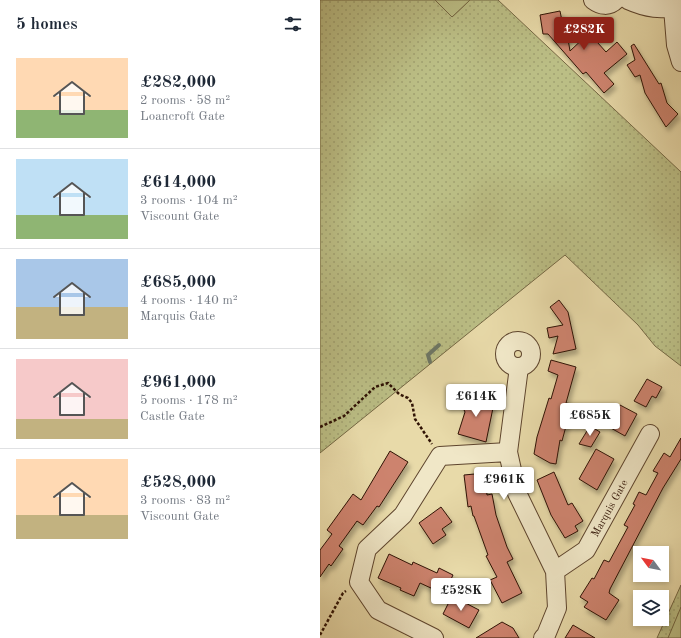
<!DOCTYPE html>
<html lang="en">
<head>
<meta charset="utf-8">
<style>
	:root { --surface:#fff; --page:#f2f2f3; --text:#1f2937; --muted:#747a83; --line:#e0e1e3; --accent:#8f2418 }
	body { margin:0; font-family:"Old Standard TT",serif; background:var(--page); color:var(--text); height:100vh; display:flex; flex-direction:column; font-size:15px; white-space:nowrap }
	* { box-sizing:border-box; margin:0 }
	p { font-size:13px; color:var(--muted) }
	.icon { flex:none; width:22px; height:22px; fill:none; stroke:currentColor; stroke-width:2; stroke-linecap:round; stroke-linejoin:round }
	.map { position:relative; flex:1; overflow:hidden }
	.drawer { display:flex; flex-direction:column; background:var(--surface); width:320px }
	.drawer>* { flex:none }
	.needle { width:26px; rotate:302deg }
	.fabs { position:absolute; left:313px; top:546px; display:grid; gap:8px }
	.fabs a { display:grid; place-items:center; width:36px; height:36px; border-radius:0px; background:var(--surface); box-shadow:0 2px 6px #0003; font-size:20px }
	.price { position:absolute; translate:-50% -34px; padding:0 9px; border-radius:4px; background:#fff; color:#222; font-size:13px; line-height:26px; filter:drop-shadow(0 1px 2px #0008) }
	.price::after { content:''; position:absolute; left:50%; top:24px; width:12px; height:9px; margin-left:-6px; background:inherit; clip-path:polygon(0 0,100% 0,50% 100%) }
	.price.active { background:var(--accent); color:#fff }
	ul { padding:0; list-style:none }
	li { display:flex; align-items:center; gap:12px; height:100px; padding:0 16px }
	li+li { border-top:1px solid var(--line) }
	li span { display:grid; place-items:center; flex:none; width:112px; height:80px; border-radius:0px; color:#555 }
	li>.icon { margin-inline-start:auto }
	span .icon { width:48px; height:48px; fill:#fffc; stroke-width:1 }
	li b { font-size:17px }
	h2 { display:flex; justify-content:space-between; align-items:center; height:48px; padding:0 16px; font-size:17px }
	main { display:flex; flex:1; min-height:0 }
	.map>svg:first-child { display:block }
	.grass { fill:url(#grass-dots); stroke:#756844 }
	.garden { fill:#bbbe85; stroke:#756844 }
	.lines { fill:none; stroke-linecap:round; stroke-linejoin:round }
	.stream { stroke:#6e7765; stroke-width:4 }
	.building { fill:#cd836e; stroke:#2f1204; filter:url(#shadow) }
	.minor-casing { stroke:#5d442d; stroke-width:20 }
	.path { stroke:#2f1204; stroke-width:2.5; stroke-dasharray:3 2; stroke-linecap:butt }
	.minor { stroke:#f0e7c7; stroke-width:18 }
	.labels { text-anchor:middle; stroke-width:3; stroke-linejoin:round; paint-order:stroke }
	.street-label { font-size:11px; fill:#2f1204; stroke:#f0e7c7 }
</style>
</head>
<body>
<main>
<section class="drawer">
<h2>5 homes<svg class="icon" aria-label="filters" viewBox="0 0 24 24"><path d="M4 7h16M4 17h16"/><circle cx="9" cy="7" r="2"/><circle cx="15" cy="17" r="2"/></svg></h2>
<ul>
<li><span style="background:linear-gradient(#ffd9b3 65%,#8fb573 0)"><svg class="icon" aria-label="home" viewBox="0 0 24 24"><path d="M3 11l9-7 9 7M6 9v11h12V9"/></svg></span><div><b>£282,000</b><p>2 rooms · 58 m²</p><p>Loancroft Gate</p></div></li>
<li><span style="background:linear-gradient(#bfe0f5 70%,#8fb573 0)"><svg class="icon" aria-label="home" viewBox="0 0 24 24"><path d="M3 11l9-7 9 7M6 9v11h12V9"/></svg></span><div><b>£614,000</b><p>3 rooms · 104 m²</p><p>Viscount Gate</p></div></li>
<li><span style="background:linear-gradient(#a9c7e8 60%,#c2b280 0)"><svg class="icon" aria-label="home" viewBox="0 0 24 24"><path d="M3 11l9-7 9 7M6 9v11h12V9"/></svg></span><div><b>£685,000</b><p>4 rooms · 140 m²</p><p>Marquis Gate</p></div></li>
<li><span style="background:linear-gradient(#f6c9c9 75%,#c2b280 0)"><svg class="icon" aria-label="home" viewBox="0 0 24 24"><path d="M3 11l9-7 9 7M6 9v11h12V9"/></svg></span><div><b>£961,000</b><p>5 rooms · 178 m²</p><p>Castle Gate</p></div></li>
<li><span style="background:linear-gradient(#ffd9b3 70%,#c2b280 0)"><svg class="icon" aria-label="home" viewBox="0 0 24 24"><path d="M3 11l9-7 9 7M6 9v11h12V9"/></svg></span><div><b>£528,000</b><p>3 rooms · 83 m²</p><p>Viscount Gate</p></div></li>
</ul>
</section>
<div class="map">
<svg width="361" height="638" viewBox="0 0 361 638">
	<defs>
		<pattern id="grass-dots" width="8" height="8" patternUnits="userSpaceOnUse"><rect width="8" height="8" fill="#bbbe85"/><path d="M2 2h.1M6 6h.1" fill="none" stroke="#a1a271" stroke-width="1.8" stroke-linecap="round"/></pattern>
		<filter id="shadow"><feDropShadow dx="2.5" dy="4.5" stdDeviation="2" flood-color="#0004"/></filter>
	</defs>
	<rect width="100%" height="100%" fill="#e8daa9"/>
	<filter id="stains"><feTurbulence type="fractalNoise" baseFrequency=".005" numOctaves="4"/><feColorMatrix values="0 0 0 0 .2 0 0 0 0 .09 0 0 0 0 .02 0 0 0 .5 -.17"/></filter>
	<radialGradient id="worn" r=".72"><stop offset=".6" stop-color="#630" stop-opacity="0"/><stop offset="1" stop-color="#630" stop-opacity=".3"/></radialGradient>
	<!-- grass -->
	<path class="grass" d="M0,0h115l17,17 18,-17h28l183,172v194l-26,-20 -17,-21 -73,-70 -245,198z
		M361,585v53h-24z"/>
	<!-- garden -->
	<path class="garden" d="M115,0h35l-18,17z
		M361,607v31h-13z"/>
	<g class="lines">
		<!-- stream -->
		<path class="stream" d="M110,362l-2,-7 11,-10"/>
	</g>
	<!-- building -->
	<path class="building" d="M240,11l2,10h3l5,30 19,-18 17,19 11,-10 10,12 -23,19 10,11 -10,9 -18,-21 -3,2 -35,-40h-5l-3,-19z
		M314,44l25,40 2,-1 6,20 11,11 -12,13 -21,-34 -5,-18 -5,2 -8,-12 8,-5 -4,-14z
		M239,300l9,12 8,37 -23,5 5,-18 -9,2 -2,-10 16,-3 -13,-18z
		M231,360l25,7 -10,36 6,1 -10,37 -2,-1 -4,24 -6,-1 -16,-9 3,-17 12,-39 2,1 7,-24 -10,-4z
		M327,379l15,8 -6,11 -4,-2 -6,11 -12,-6z
		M145,396l29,7 -8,39 -28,-8 7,-22 -6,-13z
		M300,405l17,9 -12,22 -16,-9z
		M270,426l10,6 -9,15 -12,-3z
		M361,438v21l-18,29 -53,101 -1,4 10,7 -13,20 -22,-13 4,-5 -8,-5 12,-19 2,1 10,-19 5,2 19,-35 -4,-2 11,-20 -2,-1 6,-12 7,3 12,-22 -5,-2 11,-18 6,4z
		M276,449l18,10 -17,31 -18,-11z
		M70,451l18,11 -29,45 -2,-1 -14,19 -6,-4 -18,25 4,3 -12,17 -2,-2 -9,13v-27l12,-16 -5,-4 26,-36 8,6z
		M234,472l14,33 4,-2 11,18 -8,5 3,5 -13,7 -14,-23 -14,-35z
		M165,473l2,22 5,-1 4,21 11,32 6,12 -6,3 15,31 -20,10 -12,-23 7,-3 -11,-21 2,-1 -14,-39h-1l-2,-10 -3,1 -4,-32z
		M121,507l11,15 -10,7 4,6 -13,9 -14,-21z
		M69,554l23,11 1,-3 24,11 2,-5 14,7 -9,19 -24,-11 -6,13 -14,-6 1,-2 -23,-10z
		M132,596l27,14 -10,18 -26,-14z
		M182,622l11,6 6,10h-43z
		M253,625l22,13h-30z"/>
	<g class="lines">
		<defs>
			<path id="minor" d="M273,0c8,6 16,7 23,0
				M308,0c18,8 34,11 53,5
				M353,8l3,37 5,17
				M185 354a13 13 0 1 1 26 0a13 13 0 1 1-26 0Z
				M199,367l-11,85 9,41 38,78 2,37 -11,27 -3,3
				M235,571l31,-21 64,-116
				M114,638l-56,-28 -19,-28 8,-33 36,-34 37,-59 68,-4"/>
		</defs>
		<!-- minor casing -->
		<use href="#minor" class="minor-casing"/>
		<!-- path -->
		<path class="path" d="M0,427l24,-11 31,-29 13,-4 11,11 9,4 4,5 3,16 17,25
			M0,635l23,-42 3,-2"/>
		<!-- minor -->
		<use href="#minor" class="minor"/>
	</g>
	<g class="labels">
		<!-- street labels -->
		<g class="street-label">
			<text transform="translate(289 508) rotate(-61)" y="4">Marquis Gate</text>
		</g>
	</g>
	<rect width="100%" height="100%" filter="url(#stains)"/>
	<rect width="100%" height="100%" fill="url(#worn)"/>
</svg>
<div class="fabs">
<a><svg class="needle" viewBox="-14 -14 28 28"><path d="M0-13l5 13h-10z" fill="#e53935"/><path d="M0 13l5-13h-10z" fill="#747a83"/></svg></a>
<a><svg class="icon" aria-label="layers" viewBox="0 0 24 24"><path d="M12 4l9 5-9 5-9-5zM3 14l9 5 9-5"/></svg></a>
</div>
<b class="price active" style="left:264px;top:51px">£282K</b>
<b class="price" style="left:156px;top:418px">£614K</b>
<b class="price" style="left:270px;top:437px">£685K</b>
<b class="price" style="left:184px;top:501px">£961K</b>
<b class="price" style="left:141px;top:612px">£528K</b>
</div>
</main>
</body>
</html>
